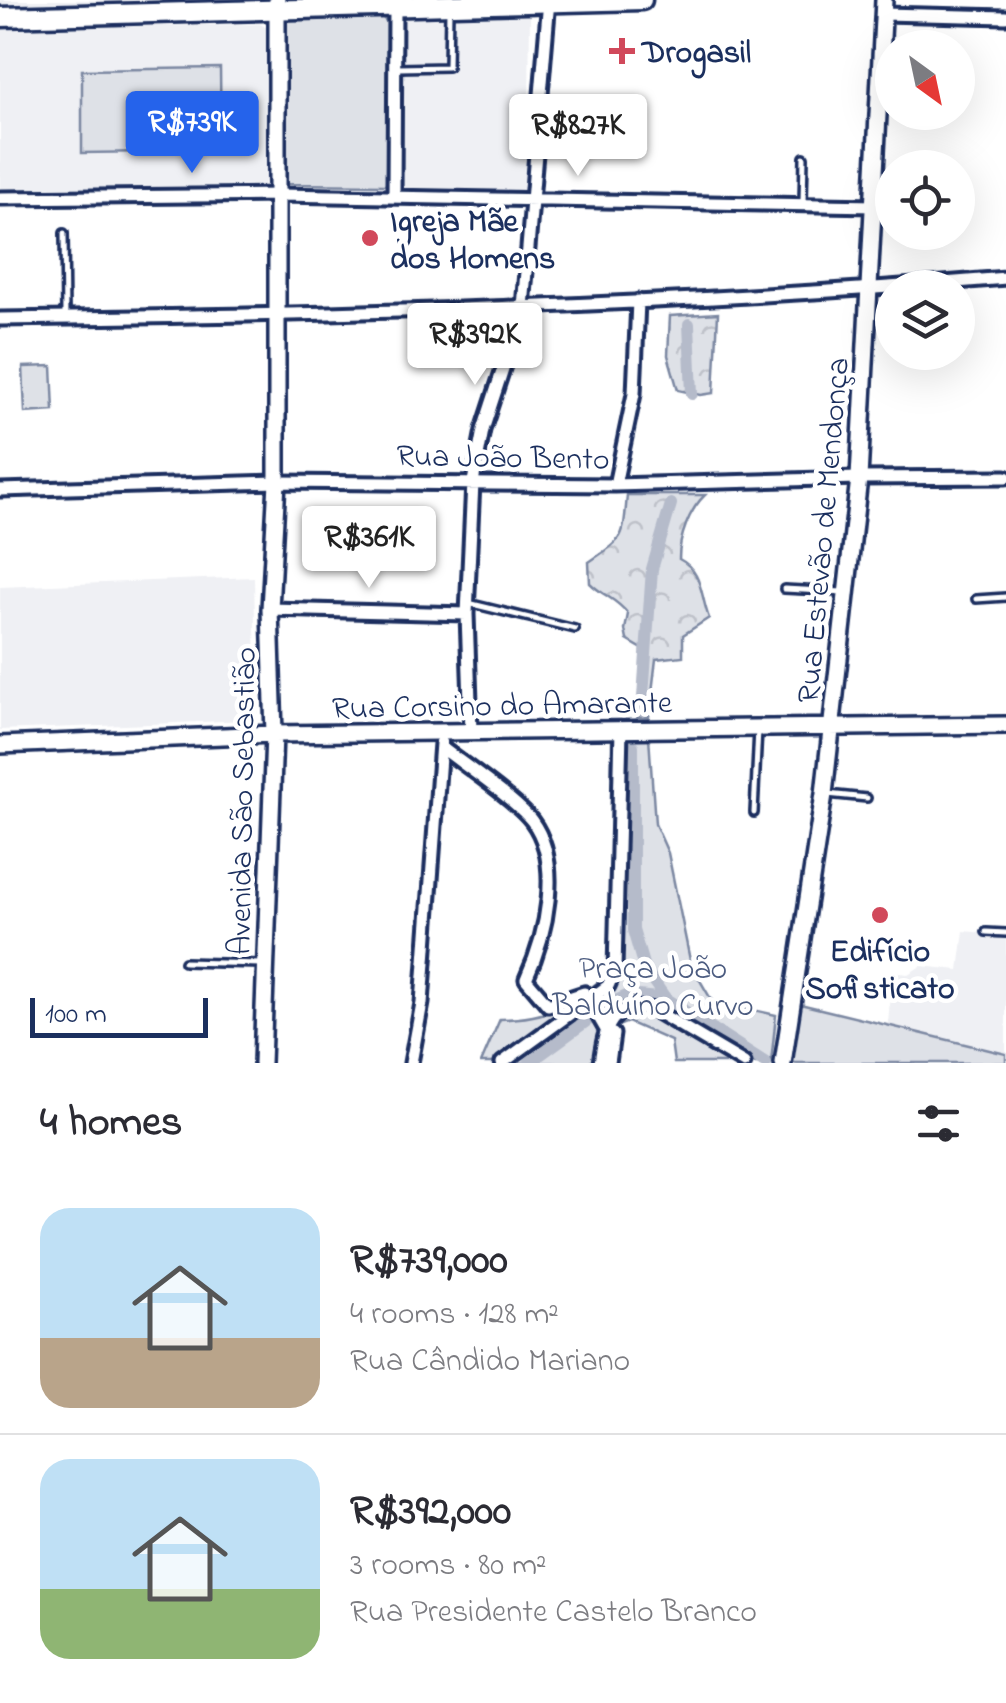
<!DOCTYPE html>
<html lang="en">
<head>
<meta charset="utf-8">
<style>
	:root { --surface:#fff; --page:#f7f7f7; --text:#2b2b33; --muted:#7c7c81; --line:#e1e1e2; --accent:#2563eb }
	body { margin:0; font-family:"Indie Flower",sans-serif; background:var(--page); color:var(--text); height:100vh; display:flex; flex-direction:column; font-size:38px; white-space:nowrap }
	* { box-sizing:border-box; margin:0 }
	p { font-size:32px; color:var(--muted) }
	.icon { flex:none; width:55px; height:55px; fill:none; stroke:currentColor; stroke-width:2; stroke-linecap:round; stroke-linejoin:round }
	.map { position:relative; height:1063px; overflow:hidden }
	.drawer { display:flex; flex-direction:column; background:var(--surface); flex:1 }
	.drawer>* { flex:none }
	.needle { width:65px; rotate:147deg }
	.buttons { position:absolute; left:875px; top:30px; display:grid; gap:20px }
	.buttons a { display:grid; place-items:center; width:100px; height:100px; border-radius:50%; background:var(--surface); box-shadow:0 10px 40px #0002; font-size:50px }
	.scale { position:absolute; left:30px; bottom:25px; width:178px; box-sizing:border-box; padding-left:10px; border:5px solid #1b2f5e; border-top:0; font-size:28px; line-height:35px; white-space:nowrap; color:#1b2f5e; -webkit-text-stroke:8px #fff; paint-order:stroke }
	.price { position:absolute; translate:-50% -85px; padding:0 22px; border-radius:10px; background:#fff; color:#222; font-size:32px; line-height:65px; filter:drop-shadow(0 2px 5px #0008) }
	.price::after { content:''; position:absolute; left:50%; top:60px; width:30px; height:22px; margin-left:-15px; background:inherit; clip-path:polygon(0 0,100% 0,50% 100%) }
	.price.current { background:var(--accent); color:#fff }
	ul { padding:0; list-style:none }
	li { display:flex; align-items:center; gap:30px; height:250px; padding:0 40px }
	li+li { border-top:2px solid var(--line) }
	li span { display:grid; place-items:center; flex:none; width:280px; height:200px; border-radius:30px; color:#555 }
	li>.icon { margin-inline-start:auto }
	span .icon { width:120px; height:120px; fill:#fffc; stroke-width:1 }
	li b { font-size:42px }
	h2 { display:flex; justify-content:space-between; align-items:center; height:120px; padding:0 40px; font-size:42px }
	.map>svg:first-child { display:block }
	.built { fill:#eff0f4 }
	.forest { fill:url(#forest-crowns); stroke:#7c88a2; stroke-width:2.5 }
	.park { fill:#dee1e7; stroke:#7c88a2; stroke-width:2.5 }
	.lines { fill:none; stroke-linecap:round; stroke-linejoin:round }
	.canal { stroke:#b5bbca; stroke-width:12 }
	.lane-casing { stroke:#1b2f5e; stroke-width:12 }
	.street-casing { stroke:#1b2f5e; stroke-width:19 }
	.secondary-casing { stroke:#1b2f5e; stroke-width:22 }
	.primary-casing { stroke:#1b2f5e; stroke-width:25 }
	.lane { stroke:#fff; stroke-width:5 }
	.street { stroke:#fff; stroke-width:11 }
	.secondary { stroke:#fff; stroke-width:15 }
	.primary { stroke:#fff; stroke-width:18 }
	.poi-dot { fill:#d1495b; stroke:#fff; stroke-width:4 }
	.labels { text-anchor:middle; stroke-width:9; stroke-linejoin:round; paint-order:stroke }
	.poi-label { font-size:32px; font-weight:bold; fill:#1b2f5e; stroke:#fff; text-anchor:start }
	.street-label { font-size:32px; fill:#1b2f5e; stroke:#fff }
	.park-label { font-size:32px; fill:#4c5c80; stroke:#fff }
</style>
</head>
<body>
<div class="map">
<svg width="1006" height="1063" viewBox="0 0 1006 1063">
	<defs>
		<pattern id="forest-crowns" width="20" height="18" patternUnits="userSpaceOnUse" patternTransform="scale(2.5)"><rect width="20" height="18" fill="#dee1e7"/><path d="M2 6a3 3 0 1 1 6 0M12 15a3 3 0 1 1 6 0" fill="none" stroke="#bec1c9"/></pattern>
	</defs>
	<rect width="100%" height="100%" fill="#fff"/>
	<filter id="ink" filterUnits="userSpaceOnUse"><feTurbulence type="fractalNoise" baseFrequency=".01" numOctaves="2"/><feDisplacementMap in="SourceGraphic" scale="20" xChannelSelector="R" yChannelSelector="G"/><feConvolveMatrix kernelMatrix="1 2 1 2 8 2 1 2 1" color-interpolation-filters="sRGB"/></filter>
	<g filter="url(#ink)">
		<!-- built -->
		<path class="built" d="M0,0h269v4l-269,5z
			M399,13l131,1 -2,184 -132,-2z
			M260,24l9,5 -2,150 -3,6 -264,6v-162z
			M254,577l3,137 -8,6 -249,10v-143z
			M964,931l42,4v119l-118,-29 4,-53 16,2 13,-8 38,4z"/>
		<!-- forest -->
		<path class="forest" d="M718,313l-4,80 -13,2 -23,-5 -10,-35 2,-39z
			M627,495h78c-16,15 -26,43 -26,64 24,12 21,36 30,59l-26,17v21l-27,3 -7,58h-12l7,-67 -17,-10 -2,-10 3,-16c-11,-15 -25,-18 -38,-31l-1,-21c36,-25 34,-21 38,-67z"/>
		<!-- park -->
		<path class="park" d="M382,17l6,6 -2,162 -101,-1 -3,-4 3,-159 5,-3z
			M220,68l1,83 -139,2v-83z
			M52,366l2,45 -29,2 -2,-46z
			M649,737l6,87 13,29 23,112 21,36 64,14 -5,48h-97l-3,-22 -43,-19 -31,12 -4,29h-112l19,-44c50,0 75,-16 111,-48l1,-231z
			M796,1003l210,51v9h-215z"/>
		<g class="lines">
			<!-- canal -->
			<path class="canal" d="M689,324l3,70
				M642,711l10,-142 19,-65
				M633,746v184l11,38 22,31 100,64
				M529,1063l84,-61 16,-7 37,4"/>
			<defs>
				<path id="lane" d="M398,68l50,-1 1,-57
					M803,202l1,-45
					M64,233l1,82
					M784,589l58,3
					M976,599l30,-2
					M468,603l107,26
					M827,794l40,4
					M754,813l4,-84
					M986,932l20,1
					M184,962l77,2"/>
				<path id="street" d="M883,14l123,3
					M394,197l1,-191
					M0,198l279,-3 597,11
					M0,319c336,-4 671,-13 1006,-41
					M615,485l19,-91 4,-93
					M0,490l277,-8 338,3 244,-7 147,-1
					M270,609l197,5
					M471,732l-4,-118 6,-132 10,-52 40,-123 26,-307
					M441,747c23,18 75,53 91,74 31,42 14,115 -6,158l22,26 36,-12 5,7
					M605,1028l-16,-28 19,-14 7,-16 6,-241
					M411,1063l11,-60 19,-260
					M502,1063l87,-63
					M600,1063c5,-35 10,-62 54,-53l90,53
					M609,1063l4,-29"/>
				<path id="secondary" d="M0,745l274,-11 732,-9
					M262,1063l12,-329 -4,-125 7,-127v-482
					M783,1063l41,-269 35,-316 25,-478"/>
				<path id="primary" d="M0,17l642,-17"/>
			</defs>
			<!-- lane casing -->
			<use href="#lane" class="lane-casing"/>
			<!-- street casing -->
			<use href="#street" class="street-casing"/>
			<!-- secondary casing -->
			<use href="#secondary" class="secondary-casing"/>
			<!-- primary casing -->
			<use href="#primary" class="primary-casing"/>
			<!-- lane -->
			<use href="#lane" class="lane"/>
			<!-- street -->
			<use href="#street" class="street"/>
			<!-- secondary -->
			<use href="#secondary" class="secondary"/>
			<!-- primary -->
			<use href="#primary" class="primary"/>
		</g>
	</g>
	<!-- markers -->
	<g class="poi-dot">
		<path d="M617 36h10v10h10v10h-10v10h-10v-10h-10v-10h10z"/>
		<circle cx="370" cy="238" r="10"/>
		<circle cx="880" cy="915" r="10"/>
	</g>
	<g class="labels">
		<!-- poi labels -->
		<g class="poi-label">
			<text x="642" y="62">Drogasil</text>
			<text x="390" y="231">Igreja Mãe<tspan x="390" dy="37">dos Homens</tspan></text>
			<text x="880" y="961" text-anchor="middle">Edifício<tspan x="880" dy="37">Sofisticato</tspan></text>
		</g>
		<!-- street labels -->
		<g class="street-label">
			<text transform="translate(503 456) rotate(1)" y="11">Rua João Bento</text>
			<text transform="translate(822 530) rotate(-85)" y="11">Rua Estevão de Mendonça</text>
			<text transform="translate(502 704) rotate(-1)" y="11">Rua Corsino do Amarante</text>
			<text transform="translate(241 801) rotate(-89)" y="11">Avenida São Sebastião</text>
		</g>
		<!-- park labels -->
		<g class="park-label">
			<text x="653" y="978">Praça João<tspan x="653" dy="37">Balduíno Curvo</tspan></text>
		</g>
	</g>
</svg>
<div class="buttons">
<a><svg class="needle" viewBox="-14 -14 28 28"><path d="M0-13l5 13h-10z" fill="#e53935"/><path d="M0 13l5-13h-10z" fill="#7c7c81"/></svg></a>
<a><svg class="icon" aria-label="locate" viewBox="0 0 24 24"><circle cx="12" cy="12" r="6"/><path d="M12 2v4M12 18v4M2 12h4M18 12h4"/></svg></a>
<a><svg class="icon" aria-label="layers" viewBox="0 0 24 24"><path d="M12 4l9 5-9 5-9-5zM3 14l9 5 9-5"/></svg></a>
</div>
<div class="scale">100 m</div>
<b class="price current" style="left:192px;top:176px">R$739K</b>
<b class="price" style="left:578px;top:179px">R$827K</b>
<b class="price" style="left:475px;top:388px">R$392K</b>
<b class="price" style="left:369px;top:591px">R$361K</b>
</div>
<section class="drawer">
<h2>4 homes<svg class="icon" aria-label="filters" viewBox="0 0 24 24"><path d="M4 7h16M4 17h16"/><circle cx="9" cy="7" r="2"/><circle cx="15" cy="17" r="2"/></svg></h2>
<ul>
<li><span style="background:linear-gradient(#bfe0f5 65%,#b9a48a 0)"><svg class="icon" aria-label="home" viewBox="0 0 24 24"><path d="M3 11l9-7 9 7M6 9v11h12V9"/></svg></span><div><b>R$739,000</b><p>4 rooms · 128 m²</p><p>Rua Cândido Mariano</p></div></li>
<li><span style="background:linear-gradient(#bfe0f5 65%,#8fb573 0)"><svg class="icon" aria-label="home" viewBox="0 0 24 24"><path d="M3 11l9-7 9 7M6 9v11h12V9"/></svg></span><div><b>R$392,000</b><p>3 rooms · 80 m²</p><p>Rua Presidente Castelo Branco</p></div></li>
</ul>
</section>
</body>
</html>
